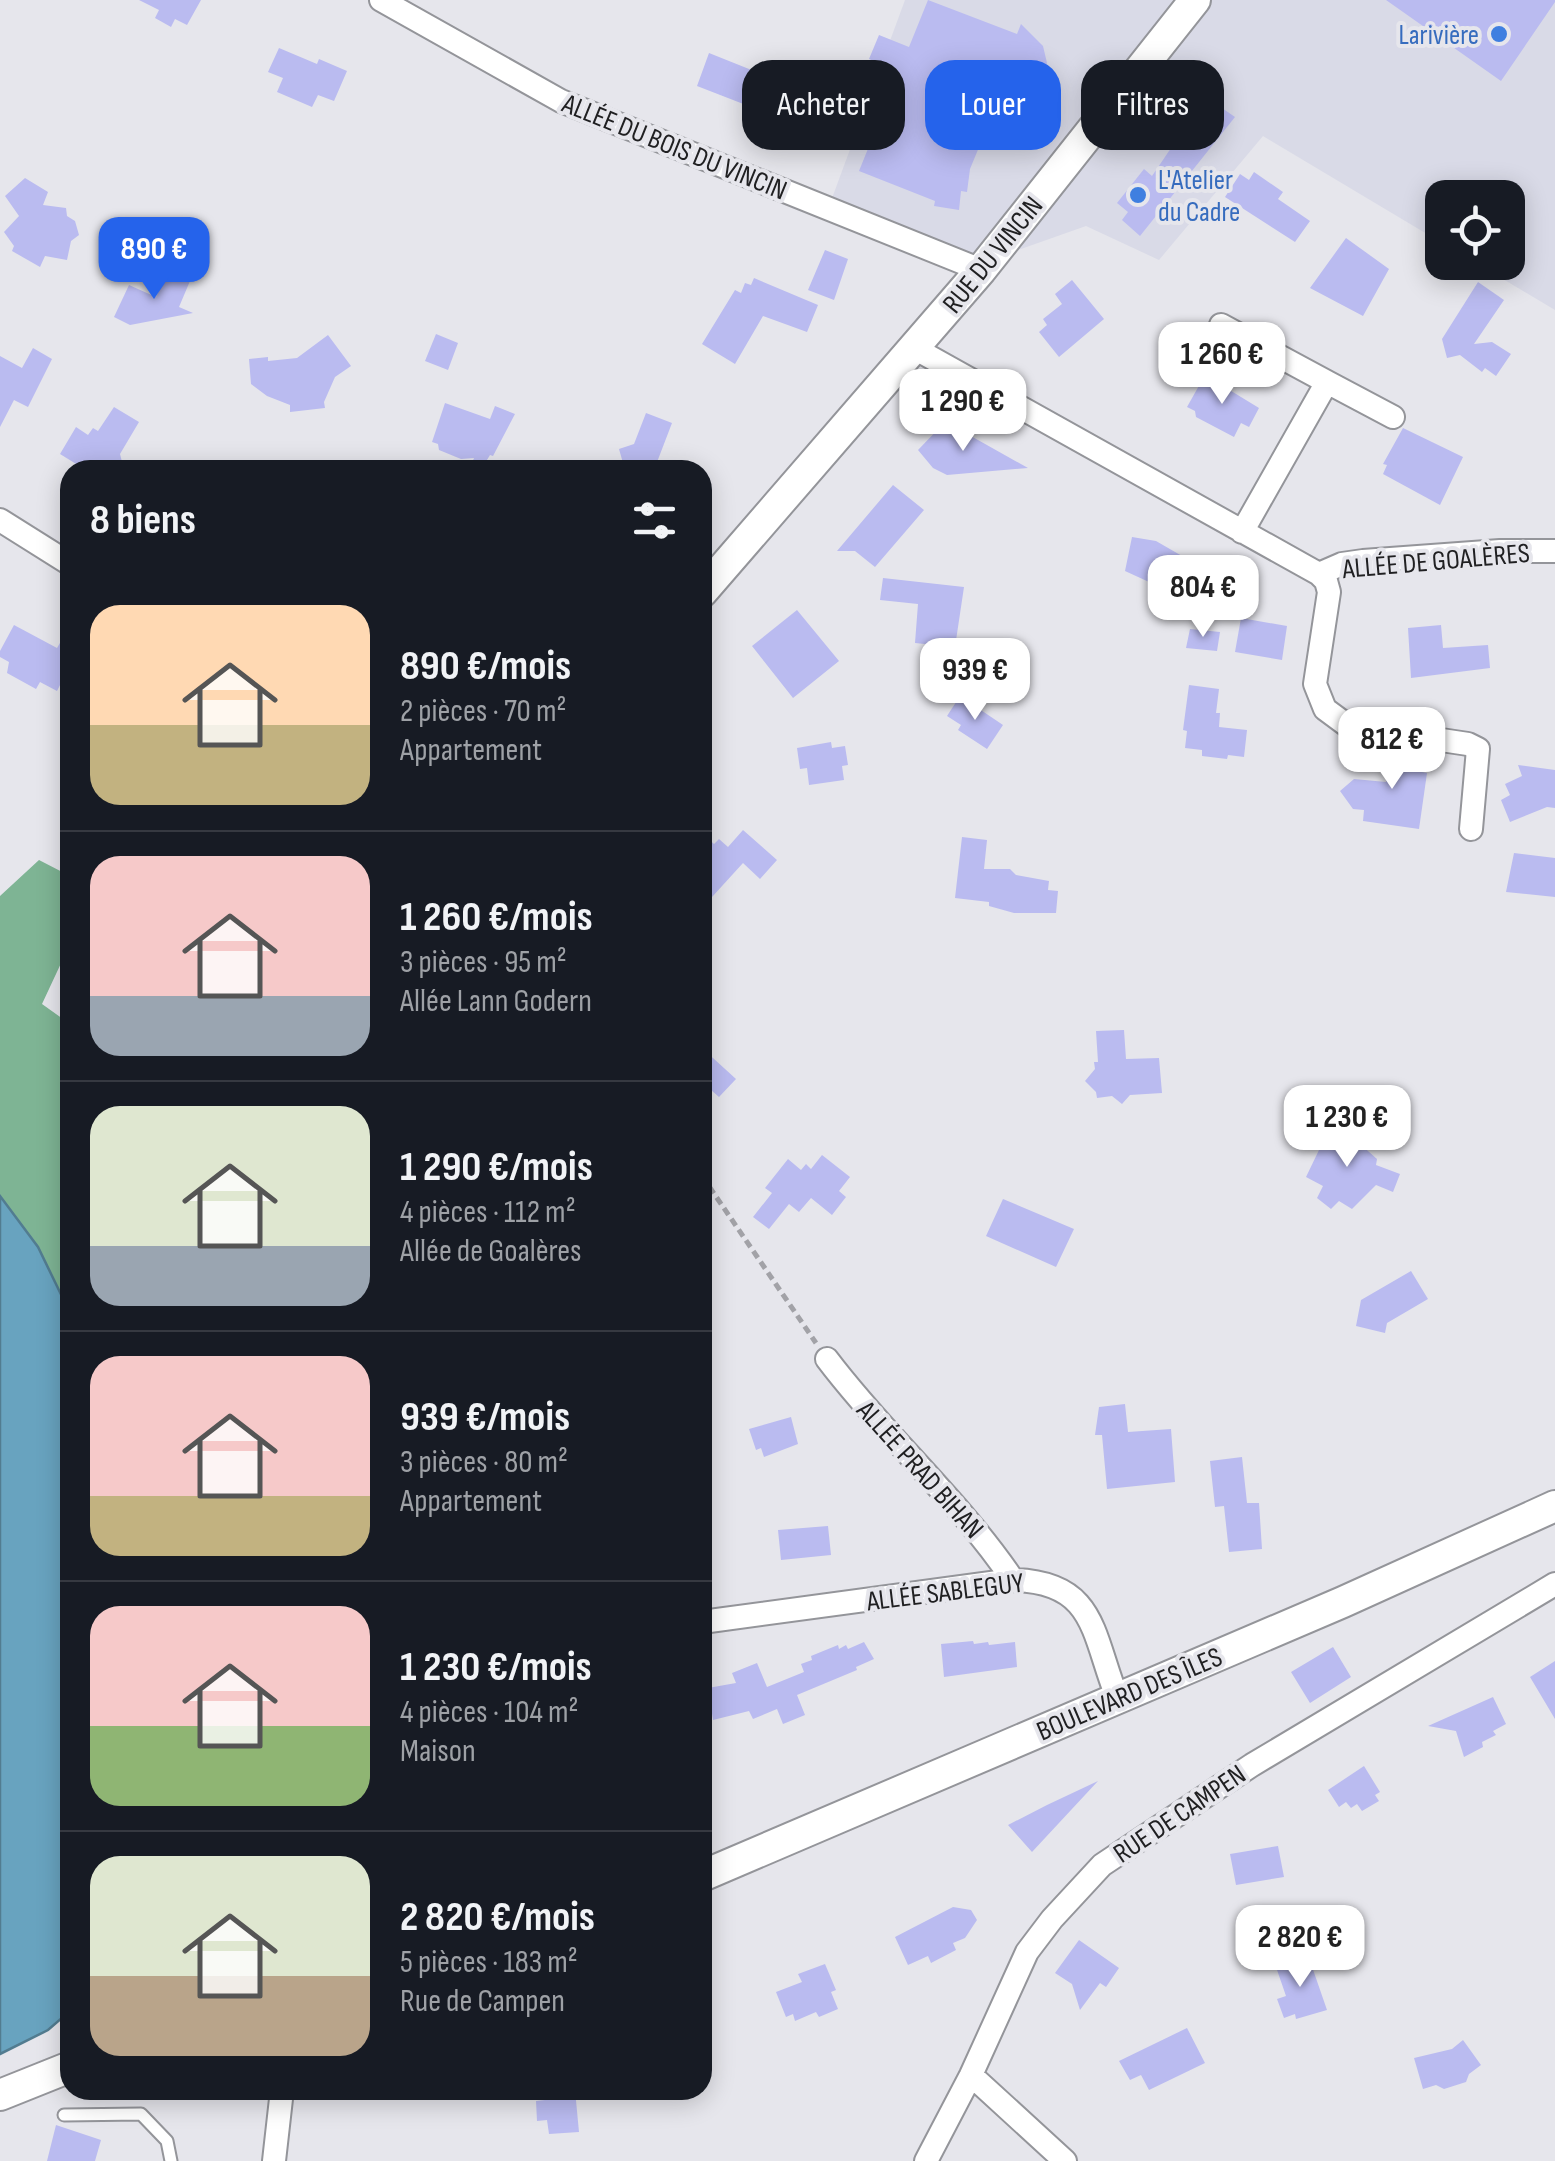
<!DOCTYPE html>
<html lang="fr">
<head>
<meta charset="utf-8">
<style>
	:root { --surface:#171b24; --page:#20242c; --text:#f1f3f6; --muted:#9ea1a6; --line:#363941; --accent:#2563eb }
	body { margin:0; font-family:"Sofia Sans Condensed",sans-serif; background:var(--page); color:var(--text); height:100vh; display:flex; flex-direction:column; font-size:38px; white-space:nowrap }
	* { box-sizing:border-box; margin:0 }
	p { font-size:32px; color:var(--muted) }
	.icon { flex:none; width:55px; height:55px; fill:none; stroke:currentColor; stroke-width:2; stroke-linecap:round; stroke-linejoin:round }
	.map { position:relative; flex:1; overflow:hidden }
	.drawer { position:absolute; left:60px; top:460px; width:652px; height:1640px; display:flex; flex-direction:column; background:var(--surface); border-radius:30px; box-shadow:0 5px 25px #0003 }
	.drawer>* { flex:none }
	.top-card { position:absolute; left:742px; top:60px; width:662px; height:90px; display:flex; gap:20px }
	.controls { position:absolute; left:1425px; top:180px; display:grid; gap:20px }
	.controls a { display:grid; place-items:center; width:100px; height:100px; border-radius:20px; background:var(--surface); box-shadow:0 5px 25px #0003; font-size:50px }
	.price { position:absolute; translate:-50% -85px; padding:0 22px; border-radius:20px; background:#fff; color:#222; font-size:32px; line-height:65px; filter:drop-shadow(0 2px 5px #0008) }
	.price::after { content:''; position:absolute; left:50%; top:60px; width:30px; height:22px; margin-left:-15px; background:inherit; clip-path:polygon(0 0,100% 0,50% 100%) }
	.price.current { background:var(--accent); color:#fff }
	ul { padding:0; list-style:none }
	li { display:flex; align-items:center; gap:30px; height:250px; padding:0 30px }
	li+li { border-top:2px solid var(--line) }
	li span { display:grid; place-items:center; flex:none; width:280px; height:200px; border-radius:30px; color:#555 }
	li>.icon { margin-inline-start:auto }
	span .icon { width:120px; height:120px; fill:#fffc; stroke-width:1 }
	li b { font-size:42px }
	h2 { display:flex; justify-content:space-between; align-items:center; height:120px; padding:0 30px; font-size:42px }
	.chip { padding:0 35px; border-radius:30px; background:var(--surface); box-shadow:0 5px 25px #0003; font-size:35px; line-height:90px }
	.chip.current { background:var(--accent); color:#fff }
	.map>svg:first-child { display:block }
	.built { fill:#d9dae7 }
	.forest { fill:#7eb494 }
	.water { fill:#68a3bf; stroke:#527c90; stroke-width:2.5 }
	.building { fill:#babbf0 }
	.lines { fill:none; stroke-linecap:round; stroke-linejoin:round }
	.service-casing { stroke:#94959a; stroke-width:15 }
	.minor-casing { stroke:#94959a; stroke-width:26 }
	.secondary-casing { stroke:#94959a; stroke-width:34 }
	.path { stroke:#a2a2a7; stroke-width:5; stroke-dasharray:8 5; stroke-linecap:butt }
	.service { stroke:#fff; stroke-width:11 }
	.minor { stroke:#fff; stroke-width:22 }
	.secondary { stroke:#fff; stroke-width:30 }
	.shop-dot { fill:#3f7fe0; stroke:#e6e6ec; stroke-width:4 }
	.labels { text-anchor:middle; stroke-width:8; stroke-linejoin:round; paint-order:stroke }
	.shop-label { font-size:28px; fill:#366cbe; stroke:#e6e6ec; text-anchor:end }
	.street-label { font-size:28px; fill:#202022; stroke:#e6e6ec }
</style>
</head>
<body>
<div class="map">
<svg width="1555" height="2161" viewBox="0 0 1555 2161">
	<rect width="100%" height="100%" fill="#e6e6ec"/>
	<!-- built -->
	<path class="built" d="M905,0h650v310l-79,-47 32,-1v-64h-66v45l-179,-107 -104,124 -73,-34 -102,36 -153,-61z"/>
	<!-- forest -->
	<path class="forest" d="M39,860l31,16v68l-28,60 28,20v289l-32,-66 -38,-51v-300z"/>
	<!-- water -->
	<path class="water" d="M0,1196l38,51 32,66v698l-22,19 -48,24z"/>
	<!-- building -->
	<path class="building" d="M139,0h62l-14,25 -12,-6 -4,8 -16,-9 4,-8z
		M928,0l89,34 4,-10 22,22 4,17 -8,28 -32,23 -5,15 -13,-6 -19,46 -3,23 -6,-1 -2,19 -25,-4 1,-5 -76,-30 40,-99 -30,-13 10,-24 30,12z
		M1386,0h169v2l-54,79z
		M279,48l38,16 2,-5 28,12 -13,30 -16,-6 -6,12 -35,-15 6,-14 -15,-6z
		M709,53l88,35 -12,32 -88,-34z
		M1190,86l45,31 -95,119 -18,-16 6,-8 -11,-9 27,-34 8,7 32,-47 -17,-12z
		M1254,172l29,20 -5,7 32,22 -15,21 -70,-45 15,-23 9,6z
		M25,178l23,14 -5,13 23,3 1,8 8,5 4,14 -8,6 -4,19 -22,-4 -5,11 -28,-16 2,-5 -10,-14 15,-16 -14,-20z
		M1346,238l43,31 -26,47 -53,-28z
		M825,250l23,9 -14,41 -26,-10z
		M168,272l22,9 -11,26 14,6 -63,12 -16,-8 15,-32 27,12z
		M754,278l64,27 -11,27 -44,-16 -28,48 -33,-20 33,-54 6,3 4,-10 6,2z
		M1072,280l32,39 -45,38 -20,-25 8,-7 -4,-6 19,-15 -7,-10z
		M1478,282l26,18 -30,44 18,-2 19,12 -15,22 -11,-8 -3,4 -22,-17 -13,3 -5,-19z
		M436,334l22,9 -10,27 -23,-9z
		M328,335l23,31 -16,11 -11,25 1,6 -35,4v-7l-23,-9 -16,-12 -2,-25 19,-2v4l29,-3z
		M33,348l19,11 -24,48 -14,-7 -14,27v-71l22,12z
		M1205,375l54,33 -10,19 -8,-4 -7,14 -38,-20 -1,-6 -8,-4z
		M445,403l45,16 5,-13 20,8 -22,42 -3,-1 -8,13 -10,-5 2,-5 -13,1 -22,-9 -1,-6 -6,-2z
		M114,407l25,15 -19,32 4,16h-38l-26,-16 16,-27 12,8 5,-7 5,3z
		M646,413l26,10 -18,47h-29l-6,-21 15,-5z
		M945,422l33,18 50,28 -81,7 -14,-7 -15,-18z
		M1403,428l60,29 -23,48 -57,-31 4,-9 -4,-1z
		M893,485l31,25 -49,57 -20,-16h-18z
		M1132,537l24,4 26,15 -1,5 30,10 -5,24 -46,-8 -35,-16z
		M883,578l81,9 -9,60 -40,-4 3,-39 -38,-4z
		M797,610l42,51 -46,37 -41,-52z
		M1241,618l46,8 -5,34 -47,-8z
		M14,625l43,23 13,-22v54l-6,-3 -7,14 -17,-9 -4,7 -29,-16 2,-11 -9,-5v-6z
		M1441,625l2,23 45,-3 2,23 -79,10 -3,-50z
		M1190,629l30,3 -3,19 -31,-3z
		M1189,685l30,4 -3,24h4l-1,14 28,3 -3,27 -16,-2 -1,4 -25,-3v-6l-17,-2 2,-17 -4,-1z
		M960,696l43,29 -16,24 -29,-19 3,-5 -14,-9z
		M831,742l1,6 13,-2 3,19 -6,1 2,14 -35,5 -2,-17 -7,1 -3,-21z
		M1391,748l34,5 -3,19 5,1 -8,56 -56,-8 1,-11 -11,-1 -13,-18 14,-12 32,3z
		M1518,765l37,5v38l-8,-1 -37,15 -9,-22 9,-5 -5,-11 17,-8z
		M743,830l34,30 -17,19 -17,-16 -41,45v-75l12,11 5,-5 9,8z
		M962,837l25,3 -3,29h26l6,6 33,6 -1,9 10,1 -2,22h-42l-25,-7v-4l-34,-4z
		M1514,853l41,5v39l-49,-5z
		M1124,1030l2,29 33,-1 3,35 -32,2 -8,9 -10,-8 -15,2 -1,-6 -11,-11 10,-12 -1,-7h4l-2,-31z
		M702,1048l34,31 -17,18 -17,-15z
		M1331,1125l21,8 -1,3 26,23 -1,6 24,9 -7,18 -17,-7 -24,24 -13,-8 -8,8 -14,-11 6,-12 -17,-9z
		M822,1155l28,22 -11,14 7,6 -14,18 -21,-17 -12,14 -10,-8 -20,25 -16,-12 19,-24 -7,-5 23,-29 13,11 5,-6 5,5z
		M1003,1199l71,30 -18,38 -70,-31z
		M1411,1271l17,28 -41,24 -2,10 -29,-7 5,-26z
		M1125,1404l3,28 43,-3 4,53 -68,7 -5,-54h-7l4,-28z
		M791,1417l7,27 -34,13 -3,-9 -5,2 -7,-21z
		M1242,1457l5,46h12l3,46 -33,3 -5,-46 -9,1 -5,-46z
		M828,1526l3,29 -50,5 -3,-30z
		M973,1641l1,3 14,-2 1,3 26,-3 2,25 -73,10 -3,-33z
		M864,1642l10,17 -18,8 1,3 -60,25 8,20 -22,9 -6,-15 -24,10 -4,-8 -36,9 -5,-32 28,-5 -4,-10 25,-10 10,24 37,-15 -3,-8 11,-4 -1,-4 27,-11 1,4 7,-4 2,4z
		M1333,1647l18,30 -41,26 -19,-31z
		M1555,1661v58l-25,-42z
		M1493,1697l13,27 -13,7 3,4 -14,7 1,5 -19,10 -8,-26 -28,-5z
		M1364,1766l16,26 -5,3 4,6 -17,10 -5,-7 -6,4 -5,-6 -7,5 -11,-17z
		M1098,1781l-66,71 -24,-27 39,-20z
		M1278,1846l6,31 -48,8 -6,-31z
		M953,1907l18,3 6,10 -12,18 -12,5 3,7 -25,13 -3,-7 -20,9 -13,-28z
		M1079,1940l40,28 -13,19 -6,-4 -20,27 -8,-26 -17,-11z
		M1309,1958l18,52 -31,9 -1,-5 -11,4 -7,-19 9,-3 -10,-29z
		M825,1964l11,26 -5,2 7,17 -19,8 -3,-5 -21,9 -2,-7 -7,3 -10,-25 26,-10 -4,-8z
		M1187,2028l18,35 -56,27 -8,-15 -11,5 -11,-19z
		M1463,2040l18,25 -12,9 -3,8 -22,7 -8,-4 -13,4 -9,-31 38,-9z
		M544,2090h31l4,42 -30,2 -2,-14 -10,1 -1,-20 9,-1z
		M56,2125l45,15 -6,21h-48z"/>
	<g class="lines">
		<defs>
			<path id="service" d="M64,2115l77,-1 26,27 4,20"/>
			<path id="minor" d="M381,0l180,101 420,169
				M1221,325l106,57 -85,150
				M914,348l405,226 7,7 3,11 -14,92 10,25 23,17 120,18 10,5 -7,80
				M1327,382l66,35
				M0,520l70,44
				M1319,574l23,-10 21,-3 137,-10h55
				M827,1359c58,77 132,141 186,221
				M702,1622l311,-42c83,2 79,54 104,117
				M971,2075l94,86
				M274,2161l8,-71
				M926,2161l45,-86 56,-123 25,-33 50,-54 150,-100 303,-181"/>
			<path id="secondary" d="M702,592l279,-322 214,-270
				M702,1876l641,-274 212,-96
				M0,2095l70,-28"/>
		</defs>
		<!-- service casing -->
		<use href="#service" class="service-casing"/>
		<!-- minor casing -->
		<use href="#minor" class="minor-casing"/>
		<!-- secondary casing -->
		<use href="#secondary" class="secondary-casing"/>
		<!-- path -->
		<path class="path" d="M702,1176l114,167
			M81,2095l21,-5"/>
		<!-- service -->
		<use href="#service" class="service"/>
		<!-- minor -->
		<use href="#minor" class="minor"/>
		<!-- secondary -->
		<use href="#secondary" class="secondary"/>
	</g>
	<!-- markers -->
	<g class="shop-dot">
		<circle cx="1499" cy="34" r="10"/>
		<circle cx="1138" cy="195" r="10"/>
	</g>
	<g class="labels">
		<!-- shop labels -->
		<g class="shop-label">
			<text x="1479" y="44">Larivière</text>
			<text x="1158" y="189" text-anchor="start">L'Atelier<tspan x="1158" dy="32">du Cadre</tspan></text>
		</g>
		<!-- street labels -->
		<g class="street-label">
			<text transform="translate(675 146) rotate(22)" y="10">ALLÉE DU BOIS DU VINCIN</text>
			<text transform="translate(992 254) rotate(-51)" y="10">RUE DU VINCIN</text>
			<text transform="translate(1436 560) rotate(-5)" y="10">ALLÉE DE GOALÈRES</text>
			<text transform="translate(921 1469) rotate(48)" y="10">ALLÉE PRAD BIHAN</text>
			<text transform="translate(945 1591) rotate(-7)" y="10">ALLÉE SABLEGUY</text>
			<text transform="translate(1129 1693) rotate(-23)" y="10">BOULEVARD DES ÎLES</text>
			<text transform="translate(1179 1813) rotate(-34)" y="10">RUE DE CAMPEN</text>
		</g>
	</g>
</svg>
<div class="controls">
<a><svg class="icon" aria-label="locate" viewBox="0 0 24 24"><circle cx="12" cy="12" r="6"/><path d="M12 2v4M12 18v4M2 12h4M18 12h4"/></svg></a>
</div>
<b class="price current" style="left:154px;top:302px">890 €</b>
<b class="price" style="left:1222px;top:407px">1 260 €</b>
<b class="price" style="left:963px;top:454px">1 290 €</b>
<b class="price" style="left:1203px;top:640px">804 €</b>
<b class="price" style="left:975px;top:723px">939 €</b>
<b class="price" style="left:1392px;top:792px">812 €</b>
<b class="price" style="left:1347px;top:1170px">1 230 €</b>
<b class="price" style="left:1300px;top:1990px">2 820 €</b>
<div class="top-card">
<a class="chip">Acheter</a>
<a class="chip current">Louer</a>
<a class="chip">Filtres</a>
</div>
<section class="drawer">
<h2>8 biens<svg class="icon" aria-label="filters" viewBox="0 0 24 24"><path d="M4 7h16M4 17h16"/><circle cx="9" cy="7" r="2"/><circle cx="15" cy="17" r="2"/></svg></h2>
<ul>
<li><span style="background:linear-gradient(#ffd9b3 60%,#c2b280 0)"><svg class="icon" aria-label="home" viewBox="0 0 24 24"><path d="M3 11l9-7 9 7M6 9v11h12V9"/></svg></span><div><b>890 €/mois</b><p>2 pièces · 70 m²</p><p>Appartement</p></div></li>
<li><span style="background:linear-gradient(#f6c9c9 70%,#9aa5b1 0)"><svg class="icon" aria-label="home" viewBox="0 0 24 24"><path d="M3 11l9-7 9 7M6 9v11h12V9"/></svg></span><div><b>1 260 €/mois</b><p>3 pièces · 95 m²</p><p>Allée Lann Godern</p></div></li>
<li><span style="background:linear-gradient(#dfe7d0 70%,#9aa5b1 0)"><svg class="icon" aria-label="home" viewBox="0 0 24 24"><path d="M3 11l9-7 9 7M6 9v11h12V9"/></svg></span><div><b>1 290 €/mois</b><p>4 pièces · 112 m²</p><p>Allée de Goalères</p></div></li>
<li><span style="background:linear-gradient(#f6c9c9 70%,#c2b280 0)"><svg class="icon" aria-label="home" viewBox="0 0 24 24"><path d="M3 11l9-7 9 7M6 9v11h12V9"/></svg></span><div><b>939 €/mois</b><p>3 pièces · 80 m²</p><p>Appartement</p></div></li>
<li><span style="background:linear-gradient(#f6c9c9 60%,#8fb573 0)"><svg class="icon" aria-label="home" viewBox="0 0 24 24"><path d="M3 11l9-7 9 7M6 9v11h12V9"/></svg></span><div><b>1 230 €/mois</b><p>4 pièces · 104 m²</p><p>Maison</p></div></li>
<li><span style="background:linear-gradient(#dfe7d0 60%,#b9a48a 0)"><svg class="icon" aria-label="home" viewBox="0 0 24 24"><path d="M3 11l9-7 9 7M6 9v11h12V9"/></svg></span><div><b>2 820 €/mois</b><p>5 pièces · 183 m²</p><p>Rue de Campen</p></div></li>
</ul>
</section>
</div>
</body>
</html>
